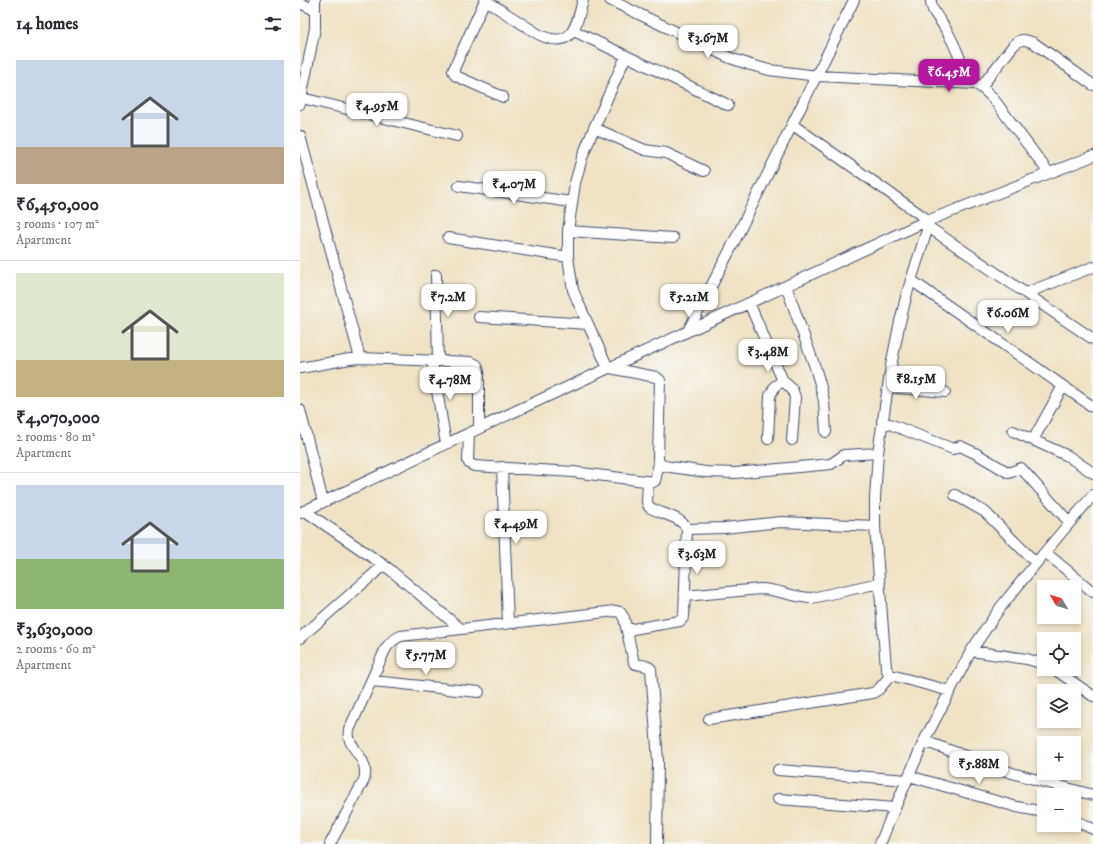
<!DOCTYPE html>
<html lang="en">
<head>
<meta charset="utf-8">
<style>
	:root { --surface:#fff; --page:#f2f2f3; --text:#2b2b33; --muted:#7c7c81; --line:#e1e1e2; --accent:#b5179e }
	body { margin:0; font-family:"IM FELL DW Pica",serif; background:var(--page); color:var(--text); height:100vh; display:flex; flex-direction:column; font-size:15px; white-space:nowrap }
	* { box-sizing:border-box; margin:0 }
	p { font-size:13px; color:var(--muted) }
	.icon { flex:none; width:22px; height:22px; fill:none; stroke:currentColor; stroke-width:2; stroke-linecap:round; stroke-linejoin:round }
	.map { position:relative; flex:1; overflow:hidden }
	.drawer { display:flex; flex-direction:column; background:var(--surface); width:300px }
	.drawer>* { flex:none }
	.needle { width:26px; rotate:308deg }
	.controls { position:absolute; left:737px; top:580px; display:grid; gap:8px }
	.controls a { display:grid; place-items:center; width:44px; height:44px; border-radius:0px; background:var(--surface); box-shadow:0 2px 6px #0003; font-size:20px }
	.price { position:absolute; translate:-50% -34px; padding:0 9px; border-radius:8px; background:#fff; color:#222; font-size:13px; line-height:26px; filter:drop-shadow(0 1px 2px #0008) }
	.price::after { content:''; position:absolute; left:50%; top:24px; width:12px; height:9px; margin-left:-6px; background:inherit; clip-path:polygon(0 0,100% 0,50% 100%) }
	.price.selected { background:var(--accent); color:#fff }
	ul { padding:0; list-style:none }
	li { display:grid; align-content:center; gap:8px; height:212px; padding:0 16px }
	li+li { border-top:1px solid var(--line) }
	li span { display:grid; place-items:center; height:124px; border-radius:0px; color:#555 }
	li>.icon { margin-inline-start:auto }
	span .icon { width:72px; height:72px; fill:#fffc; stroke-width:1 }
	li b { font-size:17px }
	h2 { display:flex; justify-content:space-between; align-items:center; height:48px; padding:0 16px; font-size:17px }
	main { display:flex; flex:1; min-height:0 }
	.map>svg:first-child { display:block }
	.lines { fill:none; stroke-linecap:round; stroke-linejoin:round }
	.street-casing { stroke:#3b4a6d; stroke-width:12 }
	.street { stroke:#fff; stroke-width:10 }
</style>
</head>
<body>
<main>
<section class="drawer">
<h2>14 homes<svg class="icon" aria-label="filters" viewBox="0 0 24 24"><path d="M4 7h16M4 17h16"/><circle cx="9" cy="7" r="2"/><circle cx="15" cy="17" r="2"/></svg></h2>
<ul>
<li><span style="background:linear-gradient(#c9d6e8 70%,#b9a48a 0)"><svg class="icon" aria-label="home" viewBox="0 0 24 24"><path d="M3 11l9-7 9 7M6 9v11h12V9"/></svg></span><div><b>₹6,450,000</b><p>3 rooms · 107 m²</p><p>Apartment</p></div></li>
<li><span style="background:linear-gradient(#dfe7d0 70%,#c2b280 0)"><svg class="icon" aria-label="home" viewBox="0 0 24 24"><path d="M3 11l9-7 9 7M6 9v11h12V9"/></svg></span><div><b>₹4,070,000</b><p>2 rooms · 80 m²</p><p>Apartment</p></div></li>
<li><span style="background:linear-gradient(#c9d6e8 60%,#8fb573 0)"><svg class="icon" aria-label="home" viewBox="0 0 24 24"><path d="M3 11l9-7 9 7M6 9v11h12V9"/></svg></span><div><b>₹3,630,000</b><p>2 rooms · 60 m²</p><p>Apartment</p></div></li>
</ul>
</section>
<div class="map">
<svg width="793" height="844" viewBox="0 0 793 844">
	<rect width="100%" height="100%" fill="#f6f6f2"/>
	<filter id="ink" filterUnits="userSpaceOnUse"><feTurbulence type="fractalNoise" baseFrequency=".025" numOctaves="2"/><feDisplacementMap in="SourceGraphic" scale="8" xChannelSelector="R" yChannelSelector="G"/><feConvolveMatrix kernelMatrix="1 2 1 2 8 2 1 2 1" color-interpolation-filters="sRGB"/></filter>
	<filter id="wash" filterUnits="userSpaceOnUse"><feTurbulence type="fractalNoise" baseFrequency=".012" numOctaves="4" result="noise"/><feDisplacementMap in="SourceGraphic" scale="16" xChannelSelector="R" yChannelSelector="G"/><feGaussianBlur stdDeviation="0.9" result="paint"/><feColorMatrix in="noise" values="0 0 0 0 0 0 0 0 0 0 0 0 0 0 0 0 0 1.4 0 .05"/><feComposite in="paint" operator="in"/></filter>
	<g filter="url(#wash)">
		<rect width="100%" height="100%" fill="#f0e2c5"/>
	</g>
	<g filter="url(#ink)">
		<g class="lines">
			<defs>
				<path id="street" d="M185,0l53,34c34,17 38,-7 45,-34
					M185,0l-32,71 3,5 47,21
					M310,0l120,58 21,7 18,5 49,6 157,8 6,3 11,10 57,76
					M631,0c-1,10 9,19 14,28 11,17 17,36 24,55
					M0,3l15,7
					M274,31l84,40 70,34
					M681,87l32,-41c8,-8 11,-7 21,-3l41,29 18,13
					M2,98l155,38
					M0,104l15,-76v-28
					M493,125l135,95
					M294,128l51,22 21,3 38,18
					M0,136l60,222
					M159,186l112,16
					M624,224l169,115
					M628,227l-21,66 -8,33 -8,40 -13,87 -3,45v28l11,142 2,4 3,3 59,16
					M268,231l105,7
					M148,238l120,19
					M136,275l2,86
					M611,280l182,127
					M486,286l29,81 5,17 4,17 2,31
					M726,293l67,-26
					M449,303l34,78 9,8 3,8 -3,43
					M179,317l109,7
					M388,331l42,-81 124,-250
					M132,361l14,83
					M0,368l50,-9 10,-1 111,4 6,3 2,6v57
					M308,368l-30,-66 -5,-12 -5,-33v-26l7,-48 7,-25 12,-30 32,-72
					M310,368l46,9 4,3 -2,78 1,5 5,3 42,6 29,1 96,-9 13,-9 34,-2
					M588,387l57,5
					M0,410l23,92
					M582,421l71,28 7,-3 17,8 32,19 12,-5 48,54
					M713,431l55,25 25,17
					M169,433l-1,28 1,2 5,3 99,6 80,10 2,-1 4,-18
					M468,439l2,-43 5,-10 8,-5
					M733,440l30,-54
					M202,467l6,156
					M655,495l30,17 51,51
					M5,511l83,57 73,61
					M0,513l218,-103 404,-187 171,-67
					M387,529l37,-1 57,-6 94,4
					M745,552l48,40
					M385,596l75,-7c18,0 34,9 52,9l67,-15
					M327,630l53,-9 2,-2 2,-3 3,-87c-6,-13 -27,-15 -38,-22l-2,-5 1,-21
					M0,638l84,-73
					M671,651l56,8 17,5
					M754,669l39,27
					M72,681c36,3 71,8 107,11
					M409,719l164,-26 6,-4 12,-14
					M624,741l88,32 81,22
					M478,770l129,10
					M609,776l108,31 27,5
					M478,799l117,9
					M774,820l19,9
					M30,844l34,-64c7,-23 -19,-32 -15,-50l36,-80c4,-7 8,-11 16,-14l214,-25 5,1 4,6 10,45c5,3 13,1 17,6l7,92 -1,83
					M580,844l11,-27 33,-76 47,-90 29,-43 45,-56 48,-57"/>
			</defs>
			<!-- street casing -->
			<use href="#street" class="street-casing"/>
			<!-- street -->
			<use href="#street" class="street"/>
		</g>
	</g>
</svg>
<div class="controls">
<a><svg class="needle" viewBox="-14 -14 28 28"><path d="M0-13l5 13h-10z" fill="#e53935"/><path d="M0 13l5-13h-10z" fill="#7c7c81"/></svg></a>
<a><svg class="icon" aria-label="locate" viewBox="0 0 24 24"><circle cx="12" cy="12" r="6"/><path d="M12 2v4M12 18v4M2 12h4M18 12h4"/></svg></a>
<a><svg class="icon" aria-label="layers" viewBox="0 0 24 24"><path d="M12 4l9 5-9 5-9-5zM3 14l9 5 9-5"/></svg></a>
<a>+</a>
<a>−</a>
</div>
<b class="price" style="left:408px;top:59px">₹3.67M</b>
<b class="price selected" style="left:649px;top:93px">₹6.45M</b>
<b class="price" style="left:77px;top:127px">₹4.95M</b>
<b class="price" style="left:214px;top:205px">₹4.07M</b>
<b class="price" style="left:148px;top:318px">₹7.2M</b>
<b class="price" style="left:389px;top:318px">₹5.21M</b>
<b class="price" style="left:708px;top:334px">₹6.06M</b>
<b class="price" style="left:468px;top:373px">₹3.48M</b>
<b class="price" style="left:616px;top:400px">₹8.15M</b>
<b class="price" style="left:150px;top:401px">₹4.78M</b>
<b class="price" style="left:216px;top:545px">₹4.49M</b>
<b class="price" style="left:397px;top:575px">₹3.63M</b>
<b class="price" style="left:126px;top:676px">₹5.77M</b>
<b class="price" style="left:679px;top:785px">₹5.88M</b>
</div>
</main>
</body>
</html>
